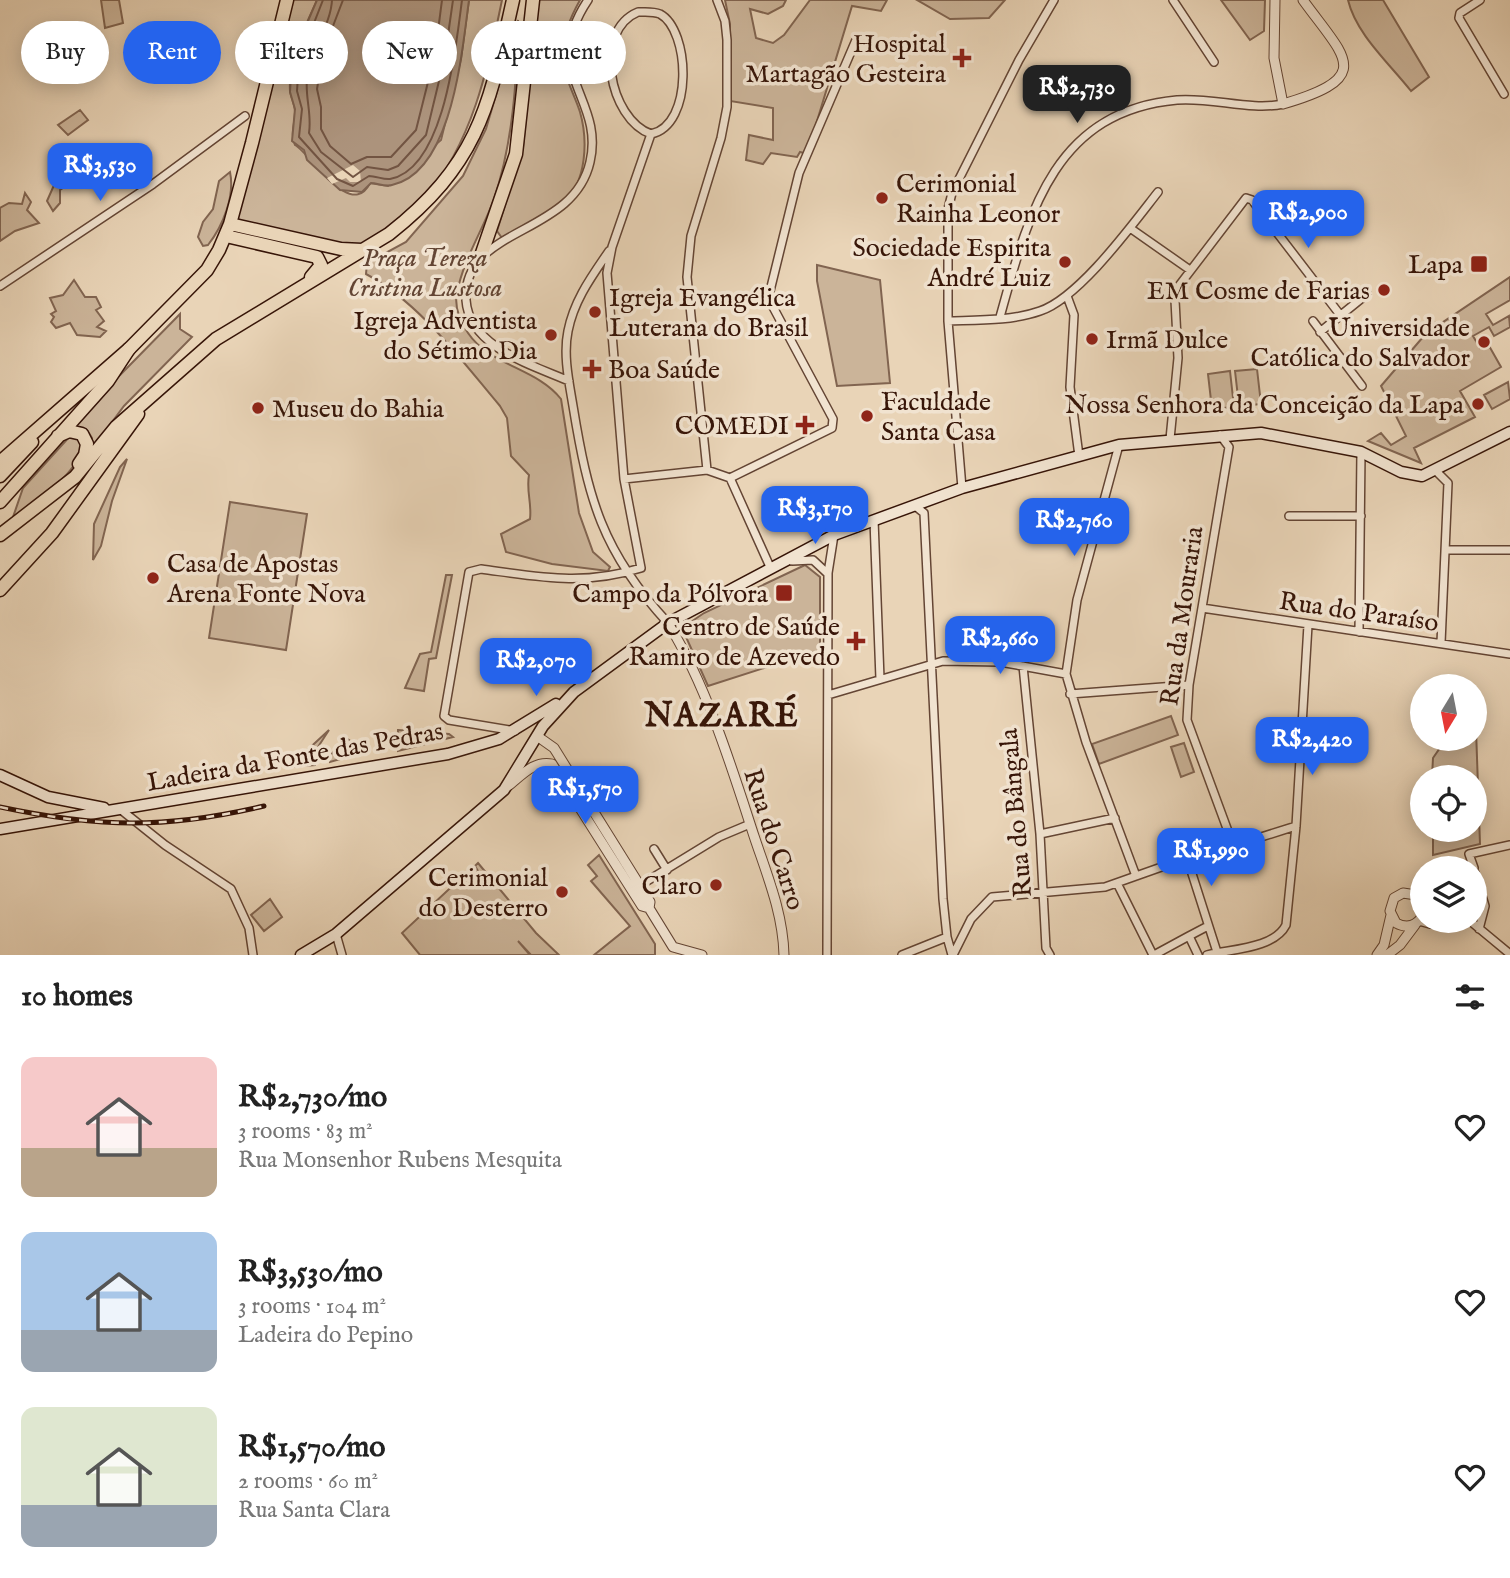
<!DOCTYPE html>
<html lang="en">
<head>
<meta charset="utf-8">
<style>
	:root { --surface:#fff; --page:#f2f2f2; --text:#222; --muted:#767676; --accent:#2563eb }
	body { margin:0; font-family:"IM FELL English",serif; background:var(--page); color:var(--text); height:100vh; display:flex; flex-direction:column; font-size:26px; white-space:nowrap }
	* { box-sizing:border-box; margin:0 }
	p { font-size:23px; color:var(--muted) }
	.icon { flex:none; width:38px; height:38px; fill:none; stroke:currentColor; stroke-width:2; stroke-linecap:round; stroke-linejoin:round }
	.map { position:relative; height:955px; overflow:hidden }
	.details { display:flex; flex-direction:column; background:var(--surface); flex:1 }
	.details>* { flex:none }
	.top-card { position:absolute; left:21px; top:21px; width:700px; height:63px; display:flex; gap:14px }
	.needle { width:46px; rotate:190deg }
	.buttons { position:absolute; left:1410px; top:674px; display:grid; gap:14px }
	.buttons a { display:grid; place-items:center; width:77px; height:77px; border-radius:50%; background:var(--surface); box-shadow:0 4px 18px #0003; font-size:35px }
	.price { position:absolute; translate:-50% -60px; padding:0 16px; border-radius:14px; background:var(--accent); color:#fff; font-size:23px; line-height:46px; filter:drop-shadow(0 2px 4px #0008) }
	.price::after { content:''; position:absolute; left:50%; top:42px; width:21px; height:16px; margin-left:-10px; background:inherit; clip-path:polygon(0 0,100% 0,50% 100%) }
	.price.current { background:#222; color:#fff }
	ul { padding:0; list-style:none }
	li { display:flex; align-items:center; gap:21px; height:175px; padding:0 21px }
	li span { display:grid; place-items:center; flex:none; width:196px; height:140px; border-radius:14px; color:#555 }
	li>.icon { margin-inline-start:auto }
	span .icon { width:84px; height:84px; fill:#fffc; stroke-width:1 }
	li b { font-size:30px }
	h2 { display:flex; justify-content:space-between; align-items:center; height:84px; padding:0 21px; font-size:30px }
	.pill { padding:0 24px; border-radius:32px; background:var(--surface); box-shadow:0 4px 18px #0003; font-size:24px; line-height:63px }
	.pill.current { background:var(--accent); color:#fff }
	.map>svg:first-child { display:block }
	.green { fill:#cbb499; stroke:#816450; stroke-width:2 }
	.water { fill:#ac937c; stroke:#7d614e; stroke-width:2 }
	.pier { fill:#e9d4b7 }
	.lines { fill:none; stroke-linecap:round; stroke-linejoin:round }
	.shore { stroke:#725442; stroke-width:2 }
	.minor-casing { stroke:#644534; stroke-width:10 }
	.tertiary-casing { stroke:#644534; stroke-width:11 }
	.secondary-casing { stroke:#371508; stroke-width:13 }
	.primary-casing { stroke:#371508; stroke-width:15 }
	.trunk-casing { stroke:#371508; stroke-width:15 }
	.minor { stroke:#f1e3d0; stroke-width:7 }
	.tertiary { stroke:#f1e3d0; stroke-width:9 }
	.secondary { stroke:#f1e3d0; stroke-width:10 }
	.primary { stroke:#e9d4b7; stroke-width:12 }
	.trunk { stroke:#e9d4b7; stroke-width:12 }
	.rail-casing { stroke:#371508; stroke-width:5 }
	.rail { stroke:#f1e3d0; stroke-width:2.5; stroke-dasharray:8; stroke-linecap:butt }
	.poi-dot { fill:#8f2418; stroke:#f1e3d0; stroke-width:2.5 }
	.labels { text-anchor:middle; stroke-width:7; stroke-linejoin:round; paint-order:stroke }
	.poi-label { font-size:26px; fill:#371508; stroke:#f1e3d0; text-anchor:end }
	.park-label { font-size:26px; font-style:italic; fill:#634534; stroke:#f1e3d0 }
	.street-label { font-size:26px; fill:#371508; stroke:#f1e3d0 }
	.district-label { font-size:33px; font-weight:bold; letter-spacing:2px; fill:#371508; stroke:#f1e3d0 }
</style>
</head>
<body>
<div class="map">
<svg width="1510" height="955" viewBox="0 0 1510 955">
	<rect width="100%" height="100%" fill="#e9d4b7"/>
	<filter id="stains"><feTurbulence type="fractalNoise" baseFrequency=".00286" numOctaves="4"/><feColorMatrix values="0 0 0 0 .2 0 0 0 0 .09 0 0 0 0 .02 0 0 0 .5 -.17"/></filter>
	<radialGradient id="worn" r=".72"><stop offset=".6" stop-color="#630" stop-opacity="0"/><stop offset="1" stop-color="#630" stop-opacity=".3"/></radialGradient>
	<!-- green -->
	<path class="green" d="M101,0h18l4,23 -18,5z
		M291,0h26c-12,28 -29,59 -27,91 1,7 5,14 5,21 0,13 -5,21 0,33 16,9 56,76 75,38l18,3 53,-46 20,-81 8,-59h33c-14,69 -30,143 -77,198 -21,24 -50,40 -77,56l-113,-32z
		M538,0h42c-10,18 -17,35 -17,56 0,20 11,37 17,56 8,28 7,71 -17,91 -18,15 -40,24 -61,35l-5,-7 26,-84z
		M725,0h61l-3,6 -15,8 -18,-5 6,29 17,5 11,-8 26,-35h77l-6,11 -29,-5 -45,148 -7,-2 -3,5 -26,-4 -8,11 -17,-4 3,-25 24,5v-32l-43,-7v-77z
		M917,0h88l-16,18 -39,1z
		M1221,0h44l-1,31 -14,9z
		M1348,0h35l46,77 -18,14c-22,-28 -55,-57 -63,-91z
		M518,20c-1,59 -5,123 -24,179 -11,31 -31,61 -37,94 -3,14 3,28 11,40 22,33 69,35 93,66l18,114 14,39 17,15 -2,4 -56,-7 -46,-12 -5,-18 29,-15c2,-16 -4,-28 -1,-44l-18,-19 -4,-38 -7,-12c-39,-46 -80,-103 -134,-132l1,-11 39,-21 57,-66 23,-47z
		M80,110l8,10 -20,15 -10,-10z
		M62,167l11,8 20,-7 5,4h7l1,5 -9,4 -6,-4 -18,4 -13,9v13l-7,8 -6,-10z
		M230,172c5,24 -7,54 -22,73l-5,1 -5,-9 5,-15 10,-13 6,-28z
		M25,193l6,9 -4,8 12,13 -24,8 -15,10v-33l9,-5 13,1z
		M817,265l63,15 10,103 -53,3 -20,-105z
		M1510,277v23l-24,14 7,11 16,-9 1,11 -16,9 -5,-9 -16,9 7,12 8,-4 13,23 -41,24 15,26 -61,31 7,15 -53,-22 13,-8 10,12 15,-9 -25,-50 54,-63 2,3z
		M74,280l11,17h11l5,10 -5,3 8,11 -7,6 9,4 -6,6 -23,-2 -7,-12 -14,5 -5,-6 3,-5 -3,-3 5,-3 -6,-13 13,-3z
		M180,314v15l12,8 -68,69 -32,43v-11l-5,-8 -17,-4z
		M1257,369l4,35 -22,2 -4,-35z
		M1230,371l4,36 -22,2 -4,-35z
		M1508,382l2,17 -18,10 -8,-14z
		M71,435l12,7c-2,31 -48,60 -71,78l11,-32z
		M127,459l-15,42 -11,45 -8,14 1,-36 26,-57z
		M230,502l77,12 -21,136 -77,-12z
		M805,565l15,12v73l-112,36 -26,-58 22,-15z
		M446,575h6l-16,83 -7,1 -5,32 -19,-3 15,-34 11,-2z
		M1171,716l7,19 -79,29 -7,-20z
		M1476,729l4,115 -47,11v-25h42v-53h-43l1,-19 11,-16 -1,-3 32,-1z
		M329,730l-13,20 -1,15 -26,2z
		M398,730l51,4 4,3 -55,14z
		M345,737l20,15 -35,10v-6z
		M1184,743l10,29 -13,5 -10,-30z
		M599,855l56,89v11h-61l36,-29 -39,-45 6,-5 -9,-11z
		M478,863l58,70 23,22h-28l-13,-14 12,14h-110l-18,-22 60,-56 5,3 11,-9 -3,-5z
		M270,899l12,18 -18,14 -13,-16z"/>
	<!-- water -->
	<path class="water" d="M317,0h152c-7,50 -16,172 -77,185 -7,2 -15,-2 -21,-2l-9,9 -22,-2 -33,-30 -3,-10 -12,-9 3,-32 -5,-17 1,-17 7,-31z"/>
	<!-- pier -->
	<path class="pier" d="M353,165l7,6 1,11h-11l-4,-4 -14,6 -5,-6z"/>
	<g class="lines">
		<!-- shore -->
		<path class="shore" d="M323,0l-18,46 -7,30 -1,15 5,18 -3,28 38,42 16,7 16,-10c7,0 15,4 21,3 55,-10 66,-135 72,-179
			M332,0c-1,25 -22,51 -25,79 -2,18 5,35 2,54l12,19 32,25 14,-10 21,3 10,-4 28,-31 19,-79 8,-56
			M343,0l-20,52 -6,37 4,18v22l9,17 21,18 16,-7h24l25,-27 19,-76 7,-54"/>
		<defs>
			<path id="minor" d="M1173,0l41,62
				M1480,0l-20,13 -1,5 45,76
				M638,12c7,0 15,-1 22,2 30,16 34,111 -9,120 -42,-15 -59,-103 -13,-122z
				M1130,228l60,42
				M609,251c-17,25 -35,49 -41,80 -5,24 1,51 5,75 15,92 29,146 95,217
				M0,286l153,-102 92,-68
				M1067,296l7,19 -4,72 9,69
				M1000,317c28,-101 53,-206 177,-217 35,-3 73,11 106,4
				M948,321c30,-1 64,0 92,-10 39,-13 92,-86 118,-119
				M1313,321l49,65
				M1320,332l47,-38
				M569,381c-37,-16 -100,-34 -103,-81 -4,-74 107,-63 124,-138 15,-64 -51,-89 -2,-162
				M1220,435l9,12 -40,238 -2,35 45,122
				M1170,439l8,-81 -3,-58 3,-13 68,-89 6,2 89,116
				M1119,445l-42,155 -11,74 20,68 50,134
				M707,470l-20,-193 4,-41 30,-98 6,-31v-67l-2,-19 -8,-21
				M1436,471l12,12 -7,160
				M730,478l102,-50 1,-9 -60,-112 -4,-12 30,-122 57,-133
				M624,479l83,-9 23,8 41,91
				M962,488l-14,-167v-112l4,-16 67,-133 35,-60
				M914,505l10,8 19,386 4,38 5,18
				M1289,516h72
				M874,520l6,159
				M1445,550h65
				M792,561l21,-1 14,13
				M1202,608l308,46
				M1359,632l2,-180
				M1023,666l17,168 6,114 4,7
				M1070,694l119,-9
				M828,695l115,-34 57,1 66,12
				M515,731l-66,-11 -5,-4 25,-144 12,-3c59,8 102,17 160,-1l-17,-89 -17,-206 5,-26 39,-113
				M120,809l45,36 66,44 18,39 4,27
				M1040,834l75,-16
				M654,849l13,21
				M1187,858l30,94
				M1474,868l-5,-14 41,-9
				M1475,873l10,33 -6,23
				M1117,883l36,72
				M639,886l80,-49 31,-13
				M1469,920l41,34
				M1419,921l11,3 10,-4
				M336,934l6,21
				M827,955l1,-382 6,-38
				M902,955l45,-18
				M953,955l18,-36 21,-22 113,-10 127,-45 7,2 57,-18
				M1154,955l35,-19
				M1198,955l-9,-19 19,-10
				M1207,955c23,-6 67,-6 79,-30l10,-99 12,-201"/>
			<path id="tertiary" d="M1275,0l-1,58 9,46c93,-27 62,-46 20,-104
				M668,623c39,64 63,142 86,213 13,39 29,77 30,119
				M537,736l17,12 96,154 -1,6
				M508,786c13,-10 26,-26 44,-22l90,142 7,2 24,39 29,8
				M1423,905l-7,-10 -13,-2 -9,5 -4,13 6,12c11,6 21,3 27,-8
				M1377,955l7,-10 7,-30
				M1387,955l13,-10 15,-20"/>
			<path id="secondary" d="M0,775l48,22 56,11
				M0,829l448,-75 51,-15 57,-35
				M301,955l35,-21 168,-144 39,-64 31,-34 94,-69 166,-88 128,-47 157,-43 142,-12 100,19 40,20 21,4 88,-44"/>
			<path id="primary" d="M230,224l111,25 21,1
				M226,236l91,21 4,8 -10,12
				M481,256l35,-102 17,-154
				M58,436l11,-5 13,3 5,10 -2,11 -6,9
				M0,502l108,-121 21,-32 78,-79 12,-20 11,-26 22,-81 35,-143
				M0,535l75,-58 41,-50 100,-88 173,-105c91,-72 100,-128 124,-234
				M0,590l52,-57 86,-119"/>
			<path id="trunk" d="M0,462l129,-113
				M0,476l32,-34"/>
		</defs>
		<!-- minor casing -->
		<use href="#minor" class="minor-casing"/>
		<!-- tertiary casing -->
		<use href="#tertiary" class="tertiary-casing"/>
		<!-- secondary casing -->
		<use href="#secondary" class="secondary-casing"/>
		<!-- primary casing -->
		<use href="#primary" class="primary-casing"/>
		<!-- trunk casing -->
		<use href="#trunk" class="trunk-casing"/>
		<!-- minor -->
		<use href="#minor" class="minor"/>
		<!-- tertiary -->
		<use href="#tertiary" class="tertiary"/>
		<!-- secondary -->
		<use href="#secondary" class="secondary"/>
		<!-- primary -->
		<use href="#primary" class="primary"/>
		<!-- trunk -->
		<use href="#trunk" class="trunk"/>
		<defs>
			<path id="rail" d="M0,807c99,21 166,22 264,-1"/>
		</defs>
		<!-- rail casing -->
		<use href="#rail" class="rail-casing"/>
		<!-- rail -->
		<use href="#rail" class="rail"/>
	</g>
	<!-- markers -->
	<g class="poi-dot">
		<path d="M958.5 47.5h7v7h7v7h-7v7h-7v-7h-7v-7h7z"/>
		<circle cx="882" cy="198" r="7"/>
		<circle cx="1065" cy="262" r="7"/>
		<rect x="1470" y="255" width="18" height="18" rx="3.5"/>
		<circle cx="1384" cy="290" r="7"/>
		<circle cx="595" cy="312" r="7"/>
		<circle cx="551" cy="335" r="7"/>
		<circle cx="1092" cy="339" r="7"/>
		<circle cx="1484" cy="342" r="7"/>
		<path d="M588.5 358.5h7v7h7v7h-7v7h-7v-7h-7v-7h7z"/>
		<circle cx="1478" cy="404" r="7"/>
		<circle cx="258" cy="408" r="7"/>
		<circle cx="867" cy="416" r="7"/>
		<path d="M801.5 414.5h7v7h7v7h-7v7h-7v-7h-7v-7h7z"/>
		<circle cx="153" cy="578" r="7"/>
		<rect x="775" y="584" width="18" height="18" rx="3.5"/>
		<path d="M852.5 630.5h7v7h7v7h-7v7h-7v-7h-7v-7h7z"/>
		<circle cx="716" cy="885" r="7"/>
		<circle cx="562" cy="892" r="7"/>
	</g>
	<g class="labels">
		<!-- poi labels -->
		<g class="poi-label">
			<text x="946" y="52">Hospital<tspan x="946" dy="30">Martagão Gesteira</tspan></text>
			<text x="896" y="192" text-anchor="start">Cerimonial<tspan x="896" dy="30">Rainha Leonor</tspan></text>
			<text x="1051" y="256">Sociedade Espirita<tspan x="1051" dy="30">André Luiz</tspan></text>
			<text x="1463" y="273">Lapa</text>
			<text x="1370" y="299">EM Cosme de Farias</text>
			<text x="609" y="306" text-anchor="start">Igreja Evangélica<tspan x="609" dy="30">Luterana do Brasil</tspan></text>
			<text x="537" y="329">Igreja Adventista<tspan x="537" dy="30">do Sétimo Dia</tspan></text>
			<text x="1470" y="336">Universidade<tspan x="1470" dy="30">Católica do Salvador</tspan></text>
			<text x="1106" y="348" text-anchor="start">Irmã Dulce</text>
			<text x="608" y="378" text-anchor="start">Boa Saúde</text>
			<text x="881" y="410" text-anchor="start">Faculdade<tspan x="881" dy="30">Santa Casa</tspan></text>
			<text x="1464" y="413">Nossa Senhora da Conceição da Lapa</text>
			<text x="272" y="417" text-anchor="start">Museu do Bahia</text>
			<text x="789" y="434">COMEDI</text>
			<text x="167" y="572" text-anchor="start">Casa de Apostas<tspan x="167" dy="30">Arena Fonte Nova</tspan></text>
			<text x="768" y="602">Campo da Pólvora</text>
			<text x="840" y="635">Centro de Saúde<tspan x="840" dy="30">Ramiro de Azevedo</tspan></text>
			<text x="548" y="886">Cerimonial<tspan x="548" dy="30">do Desterro</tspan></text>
			<text x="702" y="894">Claro</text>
		</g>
		<!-- park labels -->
		<g class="park-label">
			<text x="425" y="266">Praça Tereza<tspan x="425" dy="30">Cristina Lustosa</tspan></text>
		</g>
		<!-- street labels -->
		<g class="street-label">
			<text transform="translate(1359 611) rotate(8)" y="9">Rua do Paraíso</text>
			<text transform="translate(1181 616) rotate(-82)" y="9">Rua da Mouraria</text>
			<text transform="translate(295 756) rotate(-10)" y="9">Ladeira da Fonte das Pedras</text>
			<text transform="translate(1015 813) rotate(-95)" y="9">Rua do Bângala</text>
			<text transform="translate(775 839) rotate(72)" y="9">Rua do Carro</text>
		</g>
		<!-- district labels -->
		<g class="district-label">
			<text x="722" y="726">NAZARÉ</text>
		</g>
	</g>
	<rect width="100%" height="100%" filter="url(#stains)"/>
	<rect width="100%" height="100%" fill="url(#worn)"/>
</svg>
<div class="buttons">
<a><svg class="needle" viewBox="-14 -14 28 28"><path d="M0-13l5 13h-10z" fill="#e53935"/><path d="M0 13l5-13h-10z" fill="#767676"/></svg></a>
<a><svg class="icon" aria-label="locate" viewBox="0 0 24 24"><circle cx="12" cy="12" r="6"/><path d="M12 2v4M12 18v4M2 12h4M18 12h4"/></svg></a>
<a><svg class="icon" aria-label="layers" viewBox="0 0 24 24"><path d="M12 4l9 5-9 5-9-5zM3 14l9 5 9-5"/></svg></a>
</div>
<b class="price current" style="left:1077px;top:125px">R$2,730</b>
<b class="price" style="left:100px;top:203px">R$3,530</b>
<b class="price" style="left:1308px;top:250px">R$2,900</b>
<b class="price" style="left:815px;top:546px">R$3,170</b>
<b class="price" style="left:1074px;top:558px">R$2,760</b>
<b class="price" style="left:1000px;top:676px">R$2,660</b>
<b class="price" style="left:536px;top:698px">R$2,070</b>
<b class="price" style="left:1312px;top:777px">R$2,420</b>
<b class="price" style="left:585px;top:826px">R$1,570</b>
<b class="price" style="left:1211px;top:888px">R$1,990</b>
<div class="top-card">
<a class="pill">Buy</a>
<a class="pill current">Rent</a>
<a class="pill">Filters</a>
<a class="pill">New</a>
<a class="pill">Apartment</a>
</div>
</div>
<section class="details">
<h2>10 homes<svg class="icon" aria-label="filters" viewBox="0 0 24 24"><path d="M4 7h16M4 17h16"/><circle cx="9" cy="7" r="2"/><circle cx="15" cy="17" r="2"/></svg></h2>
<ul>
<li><span style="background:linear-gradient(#f6c9c9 65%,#b9a48a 0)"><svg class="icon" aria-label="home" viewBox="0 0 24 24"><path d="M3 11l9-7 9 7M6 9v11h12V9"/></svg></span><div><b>R$2,730/mo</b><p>3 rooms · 83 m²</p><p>Rua Monsenhor Rubens Mesquita</p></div><svg class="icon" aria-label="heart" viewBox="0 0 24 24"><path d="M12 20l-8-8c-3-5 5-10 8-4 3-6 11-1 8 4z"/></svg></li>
<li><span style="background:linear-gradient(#a9c7e8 70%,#9aa5b1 0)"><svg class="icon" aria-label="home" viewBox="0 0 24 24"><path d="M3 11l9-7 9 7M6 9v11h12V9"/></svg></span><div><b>R$3,530/mo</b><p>3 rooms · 104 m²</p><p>Ladeira do Pepino</p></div><svg class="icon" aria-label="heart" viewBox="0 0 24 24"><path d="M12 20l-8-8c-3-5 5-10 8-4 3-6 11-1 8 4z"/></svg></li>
<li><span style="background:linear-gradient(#dfe7d0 70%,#9aa5b1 0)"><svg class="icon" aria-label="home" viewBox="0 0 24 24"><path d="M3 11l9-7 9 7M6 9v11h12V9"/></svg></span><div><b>R$1,570/mo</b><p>2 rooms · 60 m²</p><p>Rua Santa Clara</p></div><svg class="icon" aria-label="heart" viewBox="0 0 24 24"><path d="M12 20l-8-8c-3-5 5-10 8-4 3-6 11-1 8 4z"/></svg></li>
</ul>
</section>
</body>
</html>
